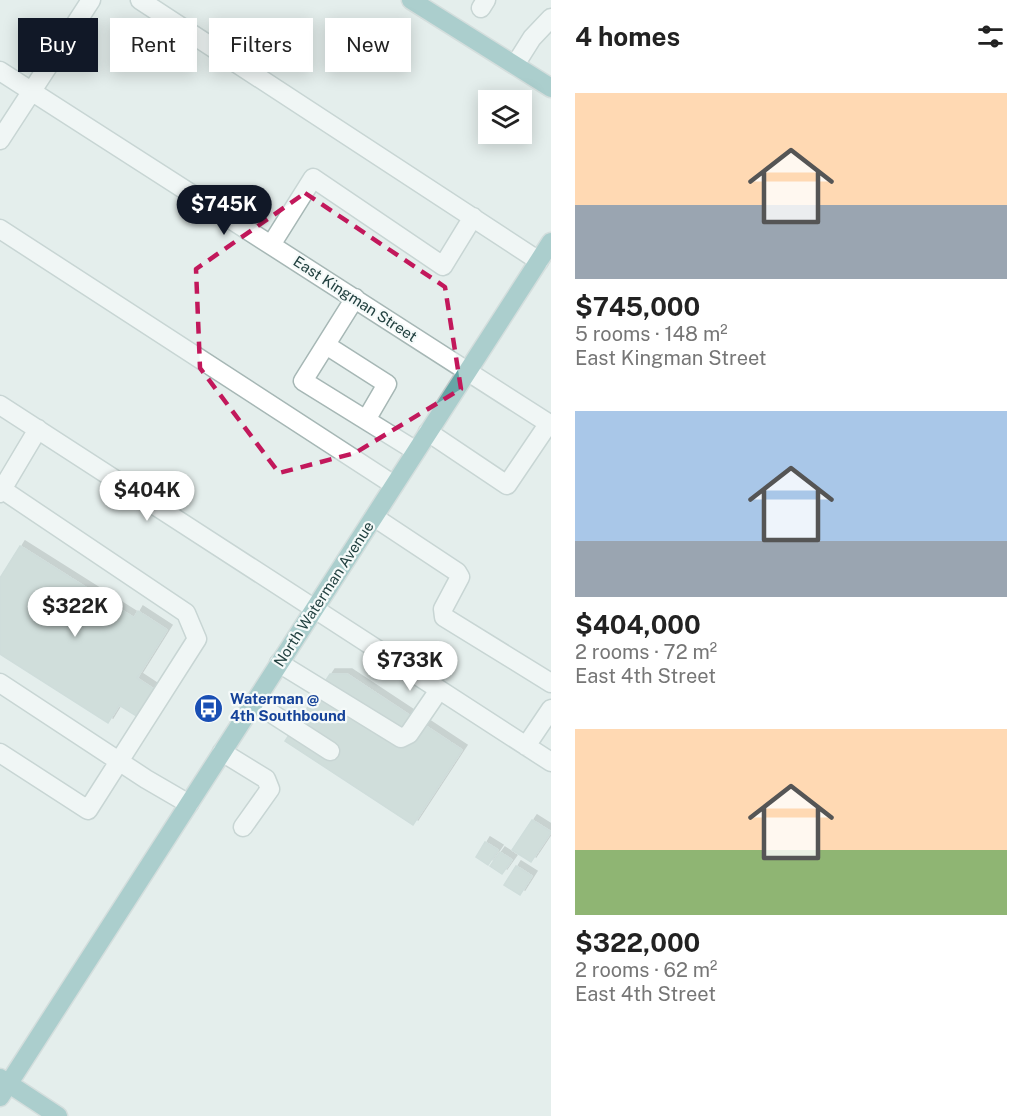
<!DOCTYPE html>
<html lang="en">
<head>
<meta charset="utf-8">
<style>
	:root { --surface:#fff; --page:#f6f6f6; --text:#222; --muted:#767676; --accent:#111827 }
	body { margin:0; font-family:"Public Sans",sans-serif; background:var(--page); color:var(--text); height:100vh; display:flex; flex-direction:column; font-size:22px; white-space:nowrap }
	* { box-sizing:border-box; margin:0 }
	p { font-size:20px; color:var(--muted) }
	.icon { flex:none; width:33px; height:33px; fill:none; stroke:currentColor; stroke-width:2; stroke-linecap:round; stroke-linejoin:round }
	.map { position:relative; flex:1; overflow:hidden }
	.details { display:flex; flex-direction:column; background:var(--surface); width:480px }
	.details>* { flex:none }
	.hud { position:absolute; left:18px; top:18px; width:442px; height:54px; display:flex; gap:12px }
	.tools { position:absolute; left:478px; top:90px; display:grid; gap:12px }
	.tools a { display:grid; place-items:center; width:54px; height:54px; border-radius:0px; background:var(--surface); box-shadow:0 3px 15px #0003; font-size:30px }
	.price { position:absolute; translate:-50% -51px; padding:0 14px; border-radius:21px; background:#fff; color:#222; font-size:20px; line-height:39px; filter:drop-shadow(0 2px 3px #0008) }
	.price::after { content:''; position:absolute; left:50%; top:36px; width:18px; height:14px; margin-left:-9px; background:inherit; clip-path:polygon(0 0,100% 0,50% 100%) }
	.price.on { background:var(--accent); color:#fff }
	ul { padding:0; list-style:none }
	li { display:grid; align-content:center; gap:12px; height:318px; padding:0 24px }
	li span { display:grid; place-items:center; height:186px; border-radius:0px; color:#555 }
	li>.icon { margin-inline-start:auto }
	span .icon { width:108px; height:108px; fill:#fffc; stroke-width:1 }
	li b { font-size:26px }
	h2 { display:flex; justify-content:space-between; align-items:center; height:72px; padding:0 24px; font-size:26px }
	.chip { padding:0 21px; border-radius:0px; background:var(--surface); box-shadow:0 3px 15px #0003; font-size:21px; line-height:54px }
	.chip.on { background:var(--accent); color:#fff }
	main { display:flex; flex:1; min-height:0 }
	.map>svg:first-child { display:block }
	.building { fill:#b9c9c6; stroke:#b6c8c5; stroke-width:1.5; filter:url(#shadow) }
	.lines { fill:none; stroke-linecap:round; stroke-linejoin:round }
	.minor-casing { stroke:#a6b7b5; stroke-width:21 }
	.major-casing { stroke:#c1caca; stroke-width:21 }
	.minor { stroke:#fff; stroke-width:18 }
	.major { stroke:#66a6a6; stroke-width:18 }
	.marked { fill:none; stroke:#c2185b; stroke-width:4.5; stroke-dasharray:12 8; stroke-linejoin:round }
	.labels { text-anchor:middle; stroke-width:4.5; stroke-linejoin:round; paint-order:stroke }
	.street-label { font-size:15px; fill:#224140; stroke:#f5faf9 }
	.transit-label { font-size:15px; font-weight:bold; fill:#164399; stroke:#f5faf9; text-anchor:start }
</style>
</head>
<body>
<main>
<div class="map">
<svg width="551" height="1116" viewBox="0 0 551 1116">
	<defs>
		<filter id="shadow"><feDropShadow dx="5" dy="-5" stdDeviation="0" flood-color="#0004"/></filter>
	</defs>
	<rect width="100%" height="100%" fill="#e4eeec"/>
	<!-- building -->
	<path class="building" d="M20,546l114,72 4,-7 29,19 -30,48 18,12 -17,27 -19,-12 -11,18 -108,-69v-76z
		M330,674h17l115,76 -49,75 -128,-84z
		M532,820l19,12 -20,30 -19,-12z
		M485,842l13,8 -10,15 -12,-8z
		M500,852l12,8 -10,14 -12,-8z
		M516,866l16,10 -12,19 -16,-10z"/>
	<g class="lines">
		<defs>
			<path id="minor" d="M140,0l399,261
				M481,8l5,-8
				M515,65l17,-27 19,-20
				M0,71l551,354
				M0,140l91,-140
				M0,229l394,256
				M271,245l42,-67 130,88 30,-49
				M355,298l-52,83 113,70
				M326,345l61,39 -21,36
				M0,405l551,357
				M428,432l79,53 42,-62
				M0,488l186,125 11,26 -109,171 -88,-57
				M0,493l38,-64
				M374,517l83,55 3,5 -17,32 1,8 107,66
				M279,663l122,75 8,-4 30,-44
				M0,683l146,96 43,25
				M254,702l76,49
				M526,746l25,-37
				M222,752l44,27 4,10 -27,38"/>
			<path id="major" d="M411,0l140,88
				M0,1078l58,38
				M0,1097l551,-855"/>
		</defs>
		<!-- minor casing -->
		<use href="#minor" class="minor-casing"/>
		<!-- major casing -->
		<use href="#major" class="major-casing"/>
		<!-- minor -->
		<use href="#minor" class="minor"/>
		<!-- major -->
		<use href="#major" class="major"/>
	</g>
	<!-- marked area -->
	<path d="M0 0H551V1116H0ZM305,193l140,94 16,102 -106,64 -76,20 -79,-105 -4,-99z" fill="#e4eeec" fill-opacity=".55" fill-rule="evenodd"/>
	<path class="marked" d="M305,193l140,94 16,102 -106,64 -76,20 -79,-105 -4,-99z"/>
	<!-- icons -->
	<defs>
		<symbol id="bus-disc" viewBox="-11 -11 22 22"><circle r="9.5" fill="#1a4fb4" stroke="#f5faf9"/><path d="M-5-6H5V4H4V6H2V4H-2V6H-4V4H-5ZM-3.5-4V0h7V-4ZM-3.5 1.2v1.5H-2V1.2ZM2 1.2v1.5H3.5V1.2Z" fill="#fff"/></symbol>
	</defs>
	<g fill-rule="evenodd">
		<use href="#bus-disc" x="192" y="692" width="33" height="33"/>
	</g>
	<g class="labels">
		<!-- street labels -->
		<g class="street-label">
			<text transform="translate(355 299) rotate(33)" y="5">East Kingman Street</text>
			<text transform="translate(324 594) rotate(-57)" y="5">North Waterman Avenue</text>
		</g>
		<!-- transit labels -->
		<g class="transit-label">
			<text x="230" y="704">Waterman @<tspan x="230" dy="17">4th Southbound</tspan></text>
		</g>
	</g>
</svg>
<div class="tools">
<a><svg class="icon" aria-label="layers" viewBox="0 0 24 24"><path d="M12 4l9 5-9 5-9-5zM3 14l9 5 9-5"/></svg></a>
</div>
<b class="price on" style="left:224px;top:236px">$745K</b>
<b class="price" style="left:147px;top:522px">$404K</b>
<b class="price" style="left:75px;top:638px">$322K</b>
<b class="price" style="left:410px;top:692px">$733K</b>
<div class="hud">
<a class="chip on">Buy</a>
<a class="chip">Rent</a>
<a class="chip">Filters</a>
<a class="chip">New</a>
</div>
</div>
<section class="details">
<h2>4 homes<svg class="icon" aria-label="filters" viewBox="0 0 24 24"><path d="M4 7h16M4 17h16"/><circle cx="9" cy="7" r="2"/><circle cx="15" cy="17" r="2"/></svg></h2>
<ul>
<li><span style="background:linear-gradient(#ffd9b3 60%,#9aa5b1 0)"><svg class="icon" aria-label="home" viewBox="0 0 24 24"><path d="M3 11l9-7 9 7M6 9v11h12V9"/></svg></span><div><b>$745,000</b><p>5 rooms · 148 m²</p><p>East Kingman Street</p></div></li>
<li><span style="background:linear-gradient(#a9c7e8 70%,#9aa5b1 0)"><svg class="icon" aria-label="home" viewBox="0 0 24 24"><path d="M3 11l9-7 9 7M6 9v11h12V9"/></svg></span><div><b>$404,000</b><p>2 rooms · 72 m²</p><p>East 4th Street</p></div></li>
<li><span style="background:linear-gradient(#ffd9b3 65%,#8fb573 0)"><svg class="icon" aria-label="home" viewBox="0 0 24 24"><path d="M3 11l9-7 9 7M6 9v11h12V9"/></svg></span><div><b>$322,000</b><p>2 rooms · 62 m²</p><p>East 4th Street</p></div></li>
</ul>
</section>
</main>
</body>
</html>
